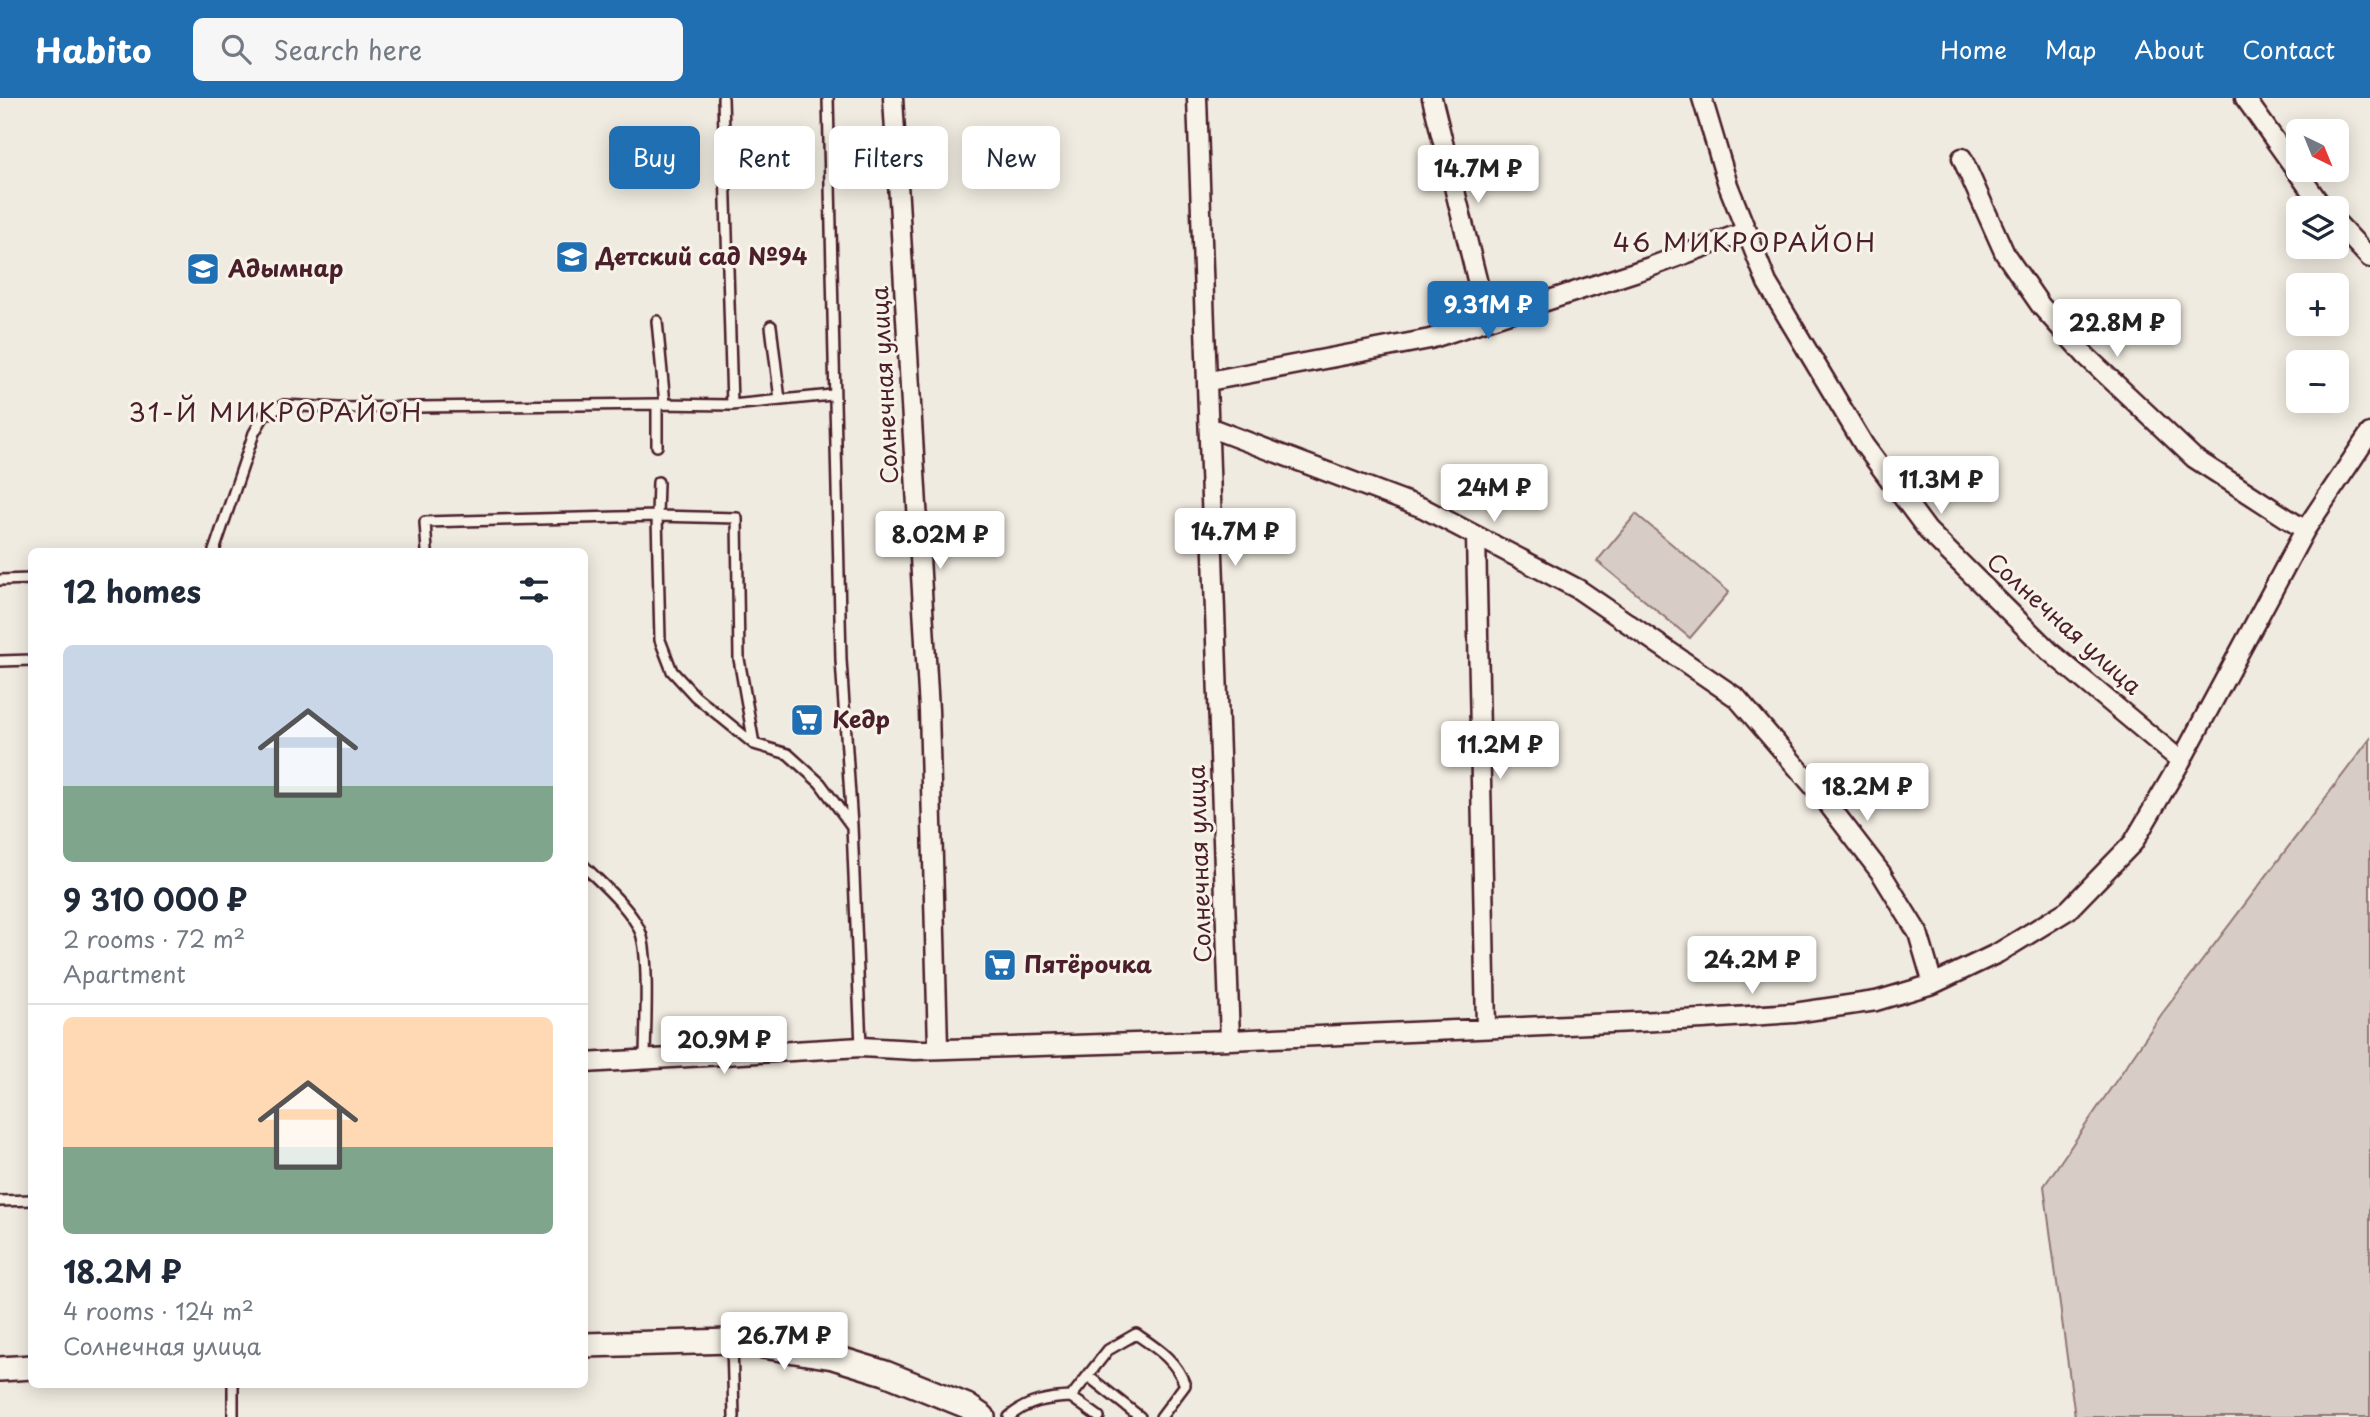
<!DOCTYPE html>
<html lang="en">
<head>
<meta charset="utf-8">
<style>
	:root { --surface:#fff; --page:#f6f6f7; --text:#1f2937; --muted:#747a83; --line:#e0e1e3; --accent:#1f6fb2 }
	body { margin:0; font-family:"Playpen Sans",sans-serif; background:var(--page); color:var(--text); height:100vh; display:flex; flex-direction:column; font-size:26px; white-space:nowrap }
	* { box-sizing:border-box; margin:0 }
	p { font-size:23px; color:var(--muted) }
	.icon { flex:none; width:38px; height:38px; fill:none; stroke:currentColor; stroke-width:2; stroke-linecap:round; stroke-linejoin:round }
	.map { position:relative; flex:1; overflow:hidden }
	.panel { position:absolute; left:28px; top:450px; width:560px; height:840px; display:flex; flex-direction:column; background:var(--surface); border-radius:10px; box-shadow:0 4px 18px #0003 }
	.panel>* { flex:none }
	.guide { position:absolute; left:609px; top:28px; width:665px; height:63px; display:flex; gap:14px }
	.needle { width:46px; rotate:137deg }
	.buttons { position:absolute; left:2286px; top:21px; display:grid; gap:14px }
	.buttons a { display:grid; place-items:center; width:63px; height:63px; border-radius:10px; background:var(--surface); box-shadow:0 4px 18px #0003; font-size:35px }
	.price { position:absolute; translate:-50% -60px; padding:0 16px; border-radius:7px; background:#fff; color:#222; font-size:23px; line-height:46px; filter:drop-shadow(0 2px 4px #0008) }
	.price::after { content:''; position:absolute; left:50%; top:42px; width:21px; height:16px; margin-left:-10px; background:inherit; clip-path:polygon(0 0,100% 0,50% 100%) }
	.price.selected { background:var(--accent); color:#fff }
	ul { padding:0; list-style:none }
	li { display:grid; align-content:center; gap:14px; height:371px; padding:0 35px }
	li+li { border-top:2px solid var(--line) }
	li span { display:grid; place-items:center; height:217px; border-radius:10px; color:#555 }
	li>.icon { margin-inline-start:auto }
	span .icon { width:126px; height:126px; fill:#fffc; stroke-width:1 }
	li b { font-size:30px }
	h2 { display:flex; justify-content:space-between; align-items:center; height:84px; padding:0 35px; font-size:30px }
	.tag { padding:0 24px; border-radius:10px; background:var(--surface); box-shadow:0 4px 18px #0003; font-size:24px; line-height:63px }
	.tag.selected { background:var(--accent); color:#fff }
	header { display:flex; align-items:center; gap:42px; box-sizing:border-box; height:98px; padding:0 35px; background:var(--accent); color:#fff }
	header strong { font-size:33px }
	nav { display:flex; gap:38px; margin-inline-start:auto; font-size:24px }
	.search { width:490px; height:63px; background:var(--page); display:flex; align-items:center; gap:18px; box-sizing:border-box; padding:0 24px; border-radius:10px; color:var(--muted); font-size:26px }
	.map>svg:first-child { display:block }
	.green { fill:#d8cdc6; stroke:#917678; stroke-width:2 }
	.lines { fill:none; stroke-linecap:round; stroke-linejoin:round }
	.service-casing { stroke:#4a1f2b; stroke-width:14 }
	.minor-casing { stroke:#4a1f2b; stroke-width:23 }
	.tertiary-casing { stroke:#4a1f2b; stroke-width:28 }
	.service { stroke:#f7f3e8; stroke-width:9 }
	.minor { stroke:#f7f3e8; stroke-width:18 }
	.tertiary { stroke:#f7f3e8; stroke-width:23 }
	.labels { text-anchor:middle; stroke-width:6; stroke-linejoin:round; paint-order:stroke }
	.poi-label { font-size:23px; font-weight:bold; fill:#4a1f2b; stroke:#f7f3e8; text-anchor:start }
	.street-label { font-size:23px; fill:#4a1f2b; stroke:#f7f3e8 }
	.quarter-label { font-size:26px; letter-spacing:2px; fill:#4a1f2b; stroke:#f7f3e8 }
</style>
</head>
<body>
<header>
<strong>Habito</strong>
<div class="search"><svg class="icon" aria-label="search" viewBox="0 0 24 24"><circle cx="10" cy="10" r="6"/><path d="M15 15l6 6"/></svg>Search here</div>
<nav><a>Home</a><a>Map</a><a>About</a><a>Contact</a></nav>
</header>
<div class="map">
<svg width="2370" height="1319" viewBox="0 0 2370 1319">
	<rect width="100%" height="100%" fill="#f0ebe0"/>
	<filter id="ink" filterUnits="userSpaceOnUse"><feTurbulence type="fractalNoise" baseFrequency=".0143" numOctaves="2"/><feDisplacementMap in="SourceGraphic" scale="14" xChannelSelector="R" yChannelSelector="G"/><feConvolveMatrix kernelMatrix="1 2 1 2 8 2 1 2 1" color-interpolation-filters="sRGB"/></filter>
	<g filter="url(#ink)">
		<!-- green -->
		<path class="green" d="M1636,416l93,78 -39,46 -93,-77z
			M2370,641v678h-295l-31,-231 117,-171z"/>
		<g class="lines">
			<defs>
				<path id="service" d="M723,0l9,307
					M828,0l13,562 11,166 9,221
					M657,223l8,83
					M771,228l9,74
					M657,348v-42l75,1 100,-10
					M214,453l40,-118 10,-17 20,-11 55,3 318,-4
					M427,453l-2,-29 232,-6 1,-34
					M0,482l32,-1
					M0,563l32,-1
					M754,646l-15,-85 -2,-141 -80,-2 3,124 12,31 23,25 59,48 34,10 32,29 31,42
					M584,768c17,17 47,43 56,65 10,22 5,101 5,129
					M0,1103l32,-1
					M732,1245l2,74
					M1088,1278l52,41
					M233,1286v33
					M1071,1299l37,-47 28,-16c22,15 40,26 49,51l-24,32
					M1009,1319c18,-16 39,-19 62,-20l28,20"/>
				<path id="minor" d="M893,0l36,612 9,337
					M1197,0l33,942
					M1432,0l55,222
					M1702,0l26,87 39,98 97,162 64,86 121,120 132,110
					M2245,0l78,110
					M1962,60l43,96 36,52 45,50 108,102 111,72
					M2336,124l34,36
					M1209,283l221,-42 220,-72 97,-36
					M1211,330l212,80 155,81 159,109 84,97 60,78 37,60 15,51
					M1476,438l10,491
					M584,965l277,-16 54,3 315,-10 473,-21 91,-6 82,-12 57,-17 65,-31 70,-43 65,-67 48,-82 124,-231 65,-97"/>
				<path id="tertiary" d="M584,1247l148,-4 101,16 52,16 82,33 16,11
					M0,1271l32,-2"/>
			</defs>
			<!-- service casing -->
			<use href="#service" class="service-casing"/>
			<!-- minor casing -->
			<use href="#minor" class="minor-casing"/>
			<!-- tertiary casing -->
			<use href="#tertiary" class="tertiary-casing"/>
			<!-- service -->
			<use href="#service" class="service"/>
			<!-- minor -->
			<use href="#minor" class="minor"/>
			<!-- tertiary -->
			<use href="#tertiary" class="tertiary"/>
		</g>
	</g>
	<!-- icons -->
	<defs>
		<symbol id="school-square" viewBox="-11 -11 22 22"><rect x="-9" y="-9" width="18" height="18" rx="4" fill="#1f6fb2" stroke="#f7f3e8"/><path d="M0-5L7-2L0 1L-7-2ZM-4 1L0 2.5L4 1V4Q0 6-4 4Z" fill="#fff"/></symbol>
		<symbol id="supermarket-square" viewBox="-11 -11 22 22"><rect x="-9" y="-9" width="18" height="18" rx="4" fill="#1f6fb2" stroke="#f7f3e8"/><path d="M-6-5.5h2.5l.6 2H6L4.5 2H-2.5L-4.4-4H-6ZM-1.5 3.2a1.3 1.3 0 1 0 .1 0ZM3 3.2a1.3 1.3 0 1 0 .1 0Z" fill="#fff"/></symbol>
	</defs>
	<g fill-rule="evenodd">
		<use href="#school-square" x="553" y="140" width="38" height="38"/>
		<use href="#school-square" x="184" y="152" width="38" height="38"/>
		<use href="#supermarket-square" x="788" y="603" width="38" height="38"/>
		<use href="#supermarket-square" x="981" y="848" width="38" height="38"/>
	</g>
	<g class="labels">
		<!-- poi labels -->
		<g class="poi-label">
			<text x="596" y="167">Детский сад №94</text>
			<text x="228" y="179">Адымнар</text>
			<text x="832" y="630">Кедр</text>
			<text x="1024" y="875">Пятёрочка</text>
		</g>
		<!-- street labels -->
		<g class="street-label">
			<text transform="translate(885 287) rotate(-93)" y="8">Солнечная улица</text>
			<text transform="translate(2064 526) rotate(42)" y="8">Солнечная улица</text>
			<text transform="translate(1200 766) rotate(-92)" y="8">Солнечная улица</text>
		</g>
		<!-- quarter labels -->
		<g class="quarter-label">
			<text x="1745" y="154">46 МИКРОРАЙОН</text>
			<text x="276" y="324">31-Й МИКРОРАЙОН</text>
		</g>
	</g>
</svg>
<div class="buttons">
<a><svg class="needle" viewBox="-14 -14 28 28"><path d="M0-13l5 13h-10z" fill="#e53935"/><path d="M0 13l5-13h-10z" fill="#747a83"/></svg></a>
<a><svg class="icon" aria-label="layers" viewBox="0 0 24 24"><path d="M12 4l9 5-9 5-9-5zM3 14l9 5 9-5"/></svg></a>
<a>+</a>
<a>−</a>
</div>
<b class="price" style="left:1478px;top:107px">14.7M ₽</b>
<b class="price selected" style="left:1488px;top:243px">9.31M ₽</b>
<b class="price" style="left:2117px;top:261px">22.8M ₽</b>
<b class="price" style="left:1941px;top:418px">11.3M ₽</b>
<b class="price" style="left:1494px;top:426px">24M ₽</b>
<b class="price" style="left:1235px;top:470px">14.7M ₽</b>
<b class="price" style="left:940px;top:473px">8.02M ₽</b>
<b class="price" style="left:1500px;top:683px">11.2M ₽</b>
<b class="price" style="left:1867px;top:725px">18.2M ₽</b>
<b class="price" style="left:1752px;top:898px">24.2M ₽</b>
<b class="price" style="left:724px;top:978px">20.9M ₽</b>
<b class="price" style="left:784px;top:1274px">26.7M ₽</b>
<div class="guide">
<a class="tag selected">Buy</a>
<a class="tag">Rent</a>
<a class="tag">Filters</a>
<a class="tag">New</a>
</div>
<section class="panel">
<h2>12 homes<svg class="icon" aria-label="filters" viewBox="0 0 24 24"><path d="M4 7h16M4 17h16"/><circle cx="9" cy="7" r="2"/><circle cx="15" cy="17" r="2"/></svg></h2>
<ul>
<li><span style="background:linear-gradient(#c9d6e8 65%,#7fa58c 0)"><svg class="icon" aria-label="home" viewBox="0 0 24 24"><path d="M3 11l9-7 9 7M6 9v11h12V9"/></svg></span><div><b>9 310 000 ₽</b><p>2 rooms · 72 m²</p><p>Apartment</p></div></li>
<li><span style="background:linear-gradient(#ffd9b3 60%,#7fa58c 0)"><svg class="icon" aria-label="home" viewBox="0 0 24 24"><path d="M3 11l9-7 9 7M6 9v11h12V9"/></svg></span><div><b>18.2M ₽</b><p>4 rooms · 124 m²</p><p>Солнечная улица</p></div></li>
</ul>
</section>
</div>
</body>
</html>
